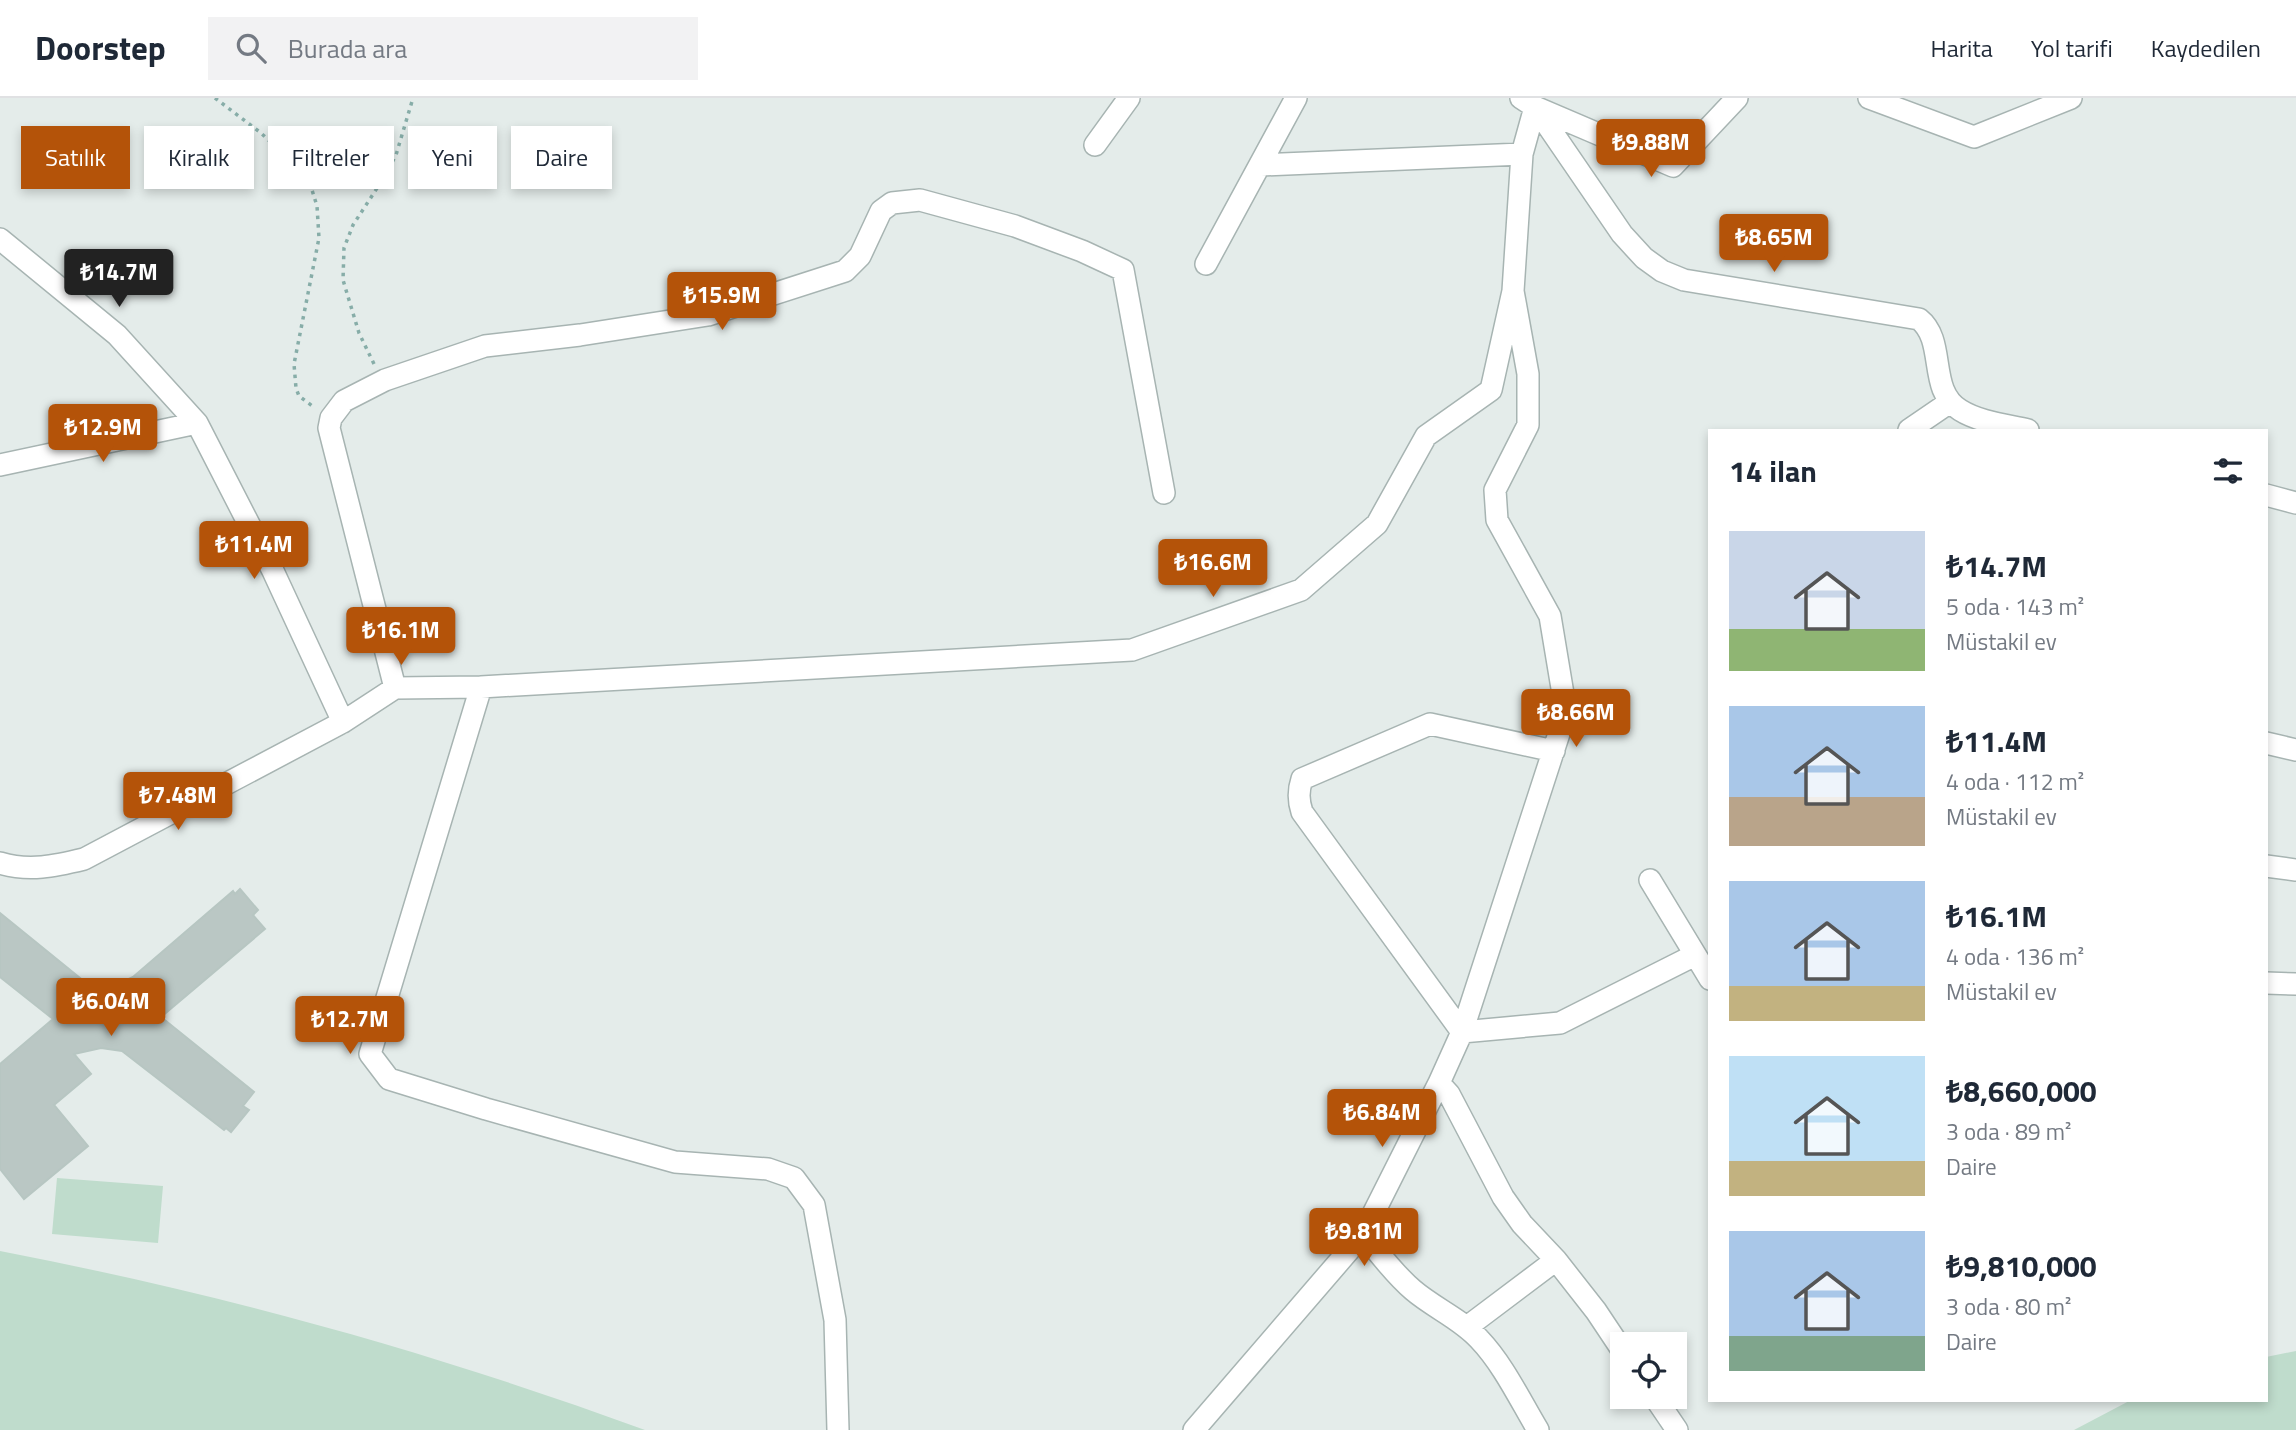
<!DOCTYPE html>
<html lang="tr">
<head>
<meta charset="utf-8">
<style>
	:root { --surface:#fff; --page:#f2f2f3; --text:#1f2937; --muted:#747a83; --line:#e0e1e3; --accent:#b45309 }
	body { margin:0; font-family:"Titillium Web",sans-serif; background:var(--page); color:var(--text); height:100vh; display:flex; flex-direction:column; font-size:26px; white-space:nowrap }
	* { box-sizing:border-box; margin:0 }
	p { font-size:23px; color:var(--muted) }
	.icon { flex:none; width:38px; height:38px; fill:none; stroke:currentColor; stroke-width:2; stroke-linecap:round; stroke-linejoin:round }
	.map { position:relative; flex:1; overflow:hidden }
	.details { position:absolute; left:1708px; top:331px; width:560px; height:973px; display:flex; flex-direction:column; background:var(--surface); border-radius:0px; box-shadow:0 4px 10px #0003 }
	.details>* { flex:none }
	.guide { position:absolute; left:21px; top:28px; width:665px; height:63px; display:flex; gap:14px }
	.fabs { position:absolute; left:1610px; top:1234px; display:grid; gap:14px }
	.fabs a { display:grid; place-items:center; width:77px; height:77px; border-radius:0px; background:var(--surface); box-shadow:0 4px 10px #0003; font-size:35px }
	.price { position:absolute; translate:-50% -60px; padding:0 16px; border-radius:7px; background:var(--accent); color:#fff; font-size:23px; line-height:46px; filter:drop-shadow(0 2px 4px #0008) }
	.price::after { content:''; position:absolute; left:50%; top:42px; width:21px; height:16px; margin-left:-10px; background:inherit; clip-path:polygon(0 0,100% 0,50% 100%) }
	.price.active { background:#222; color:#fff }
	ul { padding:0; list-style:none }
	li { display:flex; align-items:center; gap:21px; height:175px; padding:0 21px }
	li span { display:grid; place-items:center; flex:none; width:196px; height:140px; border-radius:0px; color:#555 }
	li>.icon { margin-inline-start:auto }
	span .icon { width:84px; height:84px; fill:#fffc; stroke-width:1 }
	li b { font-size:30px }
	h2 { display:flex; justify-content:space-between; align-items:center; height:84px; padding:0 21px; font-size:30px }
	.chip { padding:0 24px; border-radius:0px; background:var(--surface); box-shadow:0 4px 10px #0003; font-size:24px; line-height:63px }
	.chip.active { background:var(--accent); color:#fff }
	header { display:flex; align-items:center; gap:42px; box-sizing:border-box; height:98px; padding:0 35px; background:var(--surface); border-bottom:2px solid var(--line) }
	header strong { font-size:33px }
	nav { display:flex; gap:38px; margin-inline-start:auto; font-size:24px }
	.search { width:490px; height:63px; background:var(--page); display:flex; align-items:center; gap:18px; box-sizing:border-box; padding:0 24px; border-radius:0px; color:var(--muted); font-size:26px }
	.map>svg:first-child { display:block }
	.green { fill:#bfdccc }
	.building { fill:#bac7c4; stroke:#b7c6c2; stroke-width:2 }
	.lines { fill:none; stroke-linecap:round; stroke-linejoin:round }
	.minor-casing { stroke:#a7b4b2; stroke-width:24 }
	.path { stroke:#87ada8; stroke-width:3.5; stroke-dasharray:3.5 5; stroke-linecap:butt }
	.minor { stroke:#fff; stroke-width:21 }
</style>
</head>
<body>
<header>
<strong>Doorstep</strong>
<div class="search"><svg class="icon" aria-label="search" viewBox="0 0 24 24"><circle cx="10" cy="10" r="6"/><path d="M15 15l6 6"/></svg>Burada ara</div>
<nav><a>Harita</a><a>Yol tarifi</a><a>Kaydedilen</a></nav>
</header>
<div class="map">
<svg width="2296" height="1332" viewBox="0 0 2296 1332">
	<rect width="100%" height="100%" fill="#e4ecea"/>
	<!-- green -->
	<path class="green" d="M57,1080l106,8 -5,57 -106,-9z
		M0,1153c223,43 432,101 645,179h-645z
		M2296,1253v79h-222l57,-30h135v-43z"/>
	<!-- building -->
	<path class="building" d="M240,791l18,21 -5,5 12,14 -104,88 93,75 -11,14 6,4 -18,22 -5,-4 -2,2 -102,-79 -21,-3 -27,6 17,20 -37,31 34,41 -64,53 -24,-30v-105l53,-45 -53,-42v-64l85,69 19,5 10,-1 19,-9 100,-86 2,3z"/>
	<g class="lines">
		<defs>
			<path id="minor" d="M1521,0l14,9 87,127 22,24 18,13 22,9 235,39c28,22 8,71 41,91 19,12 46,15 68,20
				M1869,0l105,39 97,-39
				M1095,47l34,-47
				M1261,67l261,-11
				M0,141l117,96 80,88 76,148 70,151
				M1206,166l90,-166
				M1909,332l41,-28
				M0,367l197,-42
				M2266,397l30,8
				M395,590l-66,-260 2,-10 13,-17 41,-21 100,-34 95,-11 128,-20 137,-44 15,-15 21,-45 11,-8 28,-3 95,26 67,25 41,19 41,223
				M2266,645l30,7
				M1554,653l-124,-27 -128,55c-4,12 -4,21 0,33l160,220 98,-9 135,-68
				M0,765c29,9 55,3 84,-4l259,-137 52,-34 86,-1
				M2266,768l30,4
				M1650,782l60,99
				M2266,885l30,1
				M1363,1136l76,-151
				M1467,1229l89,-67
				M1622,1252l-26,-39 -40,-51 -34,-36 -19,-27 -54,-103 -10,-11 23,-51 104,-320 -16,-96 -53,-96 -2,-30 33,-65v-51l-15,-83 9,-137 13,-47 138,59 64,-68
				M1654,1298l23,34
				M838,1332l-3,-110 -21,-115 -20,-27 -26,-9 -93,-7 -189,-53 -97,-30 -19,-25 111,-367 651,-37 169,-60 76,-66 49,-88 65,-46 22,-99
				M1194,1332l169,-196c16,19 31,40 50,56 21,18 48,29 66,49 24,25 41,61 59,91"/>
		</defs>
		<!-- minor casing -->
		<use href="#minor" class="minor-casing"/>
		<!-- path -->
		<path class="path" d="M215,0l46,35 43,41 8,16 5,16 2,32 -25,126 2,24 3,8 16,12
			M374,266l-15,-31 -16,-53 1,-32 9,-23 30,-46 13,-24 17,-57"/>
		<!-- minor -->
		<use href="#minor" class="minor"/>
	</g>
</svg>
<div class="fabs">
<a><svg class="icon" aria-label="locate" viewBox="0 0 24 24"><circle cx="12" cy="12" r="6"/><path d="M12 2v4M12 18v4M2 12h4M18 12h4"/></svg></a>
</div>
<b class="price" style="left:1651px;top:81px">₺9.88M</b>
<b class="price" style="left:1774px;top:176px">₺8.65M</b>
<b class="price active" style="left:119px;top:211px">₺14.7M</b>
<b class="price" style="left:722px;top:234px">₺15.9M</b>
<b class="price" style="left:103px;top:366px">₺12.9M</b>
<b class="price" style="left:254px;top:483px">₺11.4M</b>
<b class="price" style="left:1213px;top:501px">₺16.6M</b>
<b class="price" style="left:401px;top:569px">₺16.1M</b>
<b class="price" style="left:1576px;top:651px">₺8.66M</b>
<b class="price" style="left:178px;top:734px">₺7.48M</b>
<b class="price" style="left:111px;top:940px">₺6.04M</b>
<b class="price" style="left:350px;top:958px">₺12.7M</b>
<b class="price" style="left:1382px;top:1051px">₺6.84M</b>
<b class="price" style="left:1364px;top:1170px">₺9.81M</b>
<div class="guide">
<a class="chip active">Satılık</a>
<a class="chip">Kiralık</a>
<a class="chip">Filtreler</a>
<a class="chip">Yeni</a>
<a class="chip">Daire</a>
</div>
<section class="details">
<h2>14 ilan<svg class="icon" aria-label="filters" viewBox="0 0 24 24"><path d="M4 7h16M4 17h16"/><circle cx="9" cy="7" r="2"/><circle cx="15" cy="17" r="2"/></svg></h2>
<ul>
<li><span style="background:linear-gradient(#c9d6e8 70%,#8fb573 0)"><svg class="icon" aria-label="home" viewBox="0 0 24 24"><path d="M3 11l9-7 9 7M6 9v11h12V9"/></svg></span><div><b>₺14.7M</b><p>5 oda · 143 m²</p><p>Müstakil ev</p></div></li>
<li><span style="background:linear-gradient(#a9c7e8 65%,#b9a48a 0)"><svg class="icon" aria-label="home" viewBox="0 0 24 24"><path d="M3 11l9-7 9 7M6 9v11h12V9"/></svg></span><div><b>₺11.4M</b><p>4 oda · 112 m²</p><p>Müstakil ev</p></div></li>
<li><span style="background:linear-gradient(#a9c7e8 75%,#c2b280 0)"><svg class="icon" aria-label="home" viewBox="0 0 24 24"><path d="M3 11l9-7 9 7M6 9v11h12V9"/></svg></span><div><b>₺16.1M</b><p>4 oda · 136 m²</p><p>Müstakil ev</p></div></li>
<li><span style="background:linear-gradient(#bfe0f5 75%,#c2b280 0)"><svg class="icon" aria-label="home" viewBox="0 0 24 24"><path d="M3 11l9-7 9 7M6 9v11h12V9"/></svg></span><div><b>₺8,660,000</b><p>3 oda · 89 m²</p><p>Daire</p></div></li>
<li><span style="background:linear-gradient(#a9c7e8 75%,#7fa58c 0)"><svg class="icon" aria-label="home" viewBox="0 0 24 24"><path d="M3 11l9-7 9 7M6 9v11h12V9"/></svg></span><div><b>₺9,810,000</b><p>3 oda · 80 m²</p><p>Daire</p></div></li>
</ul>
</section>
</div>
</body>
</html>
